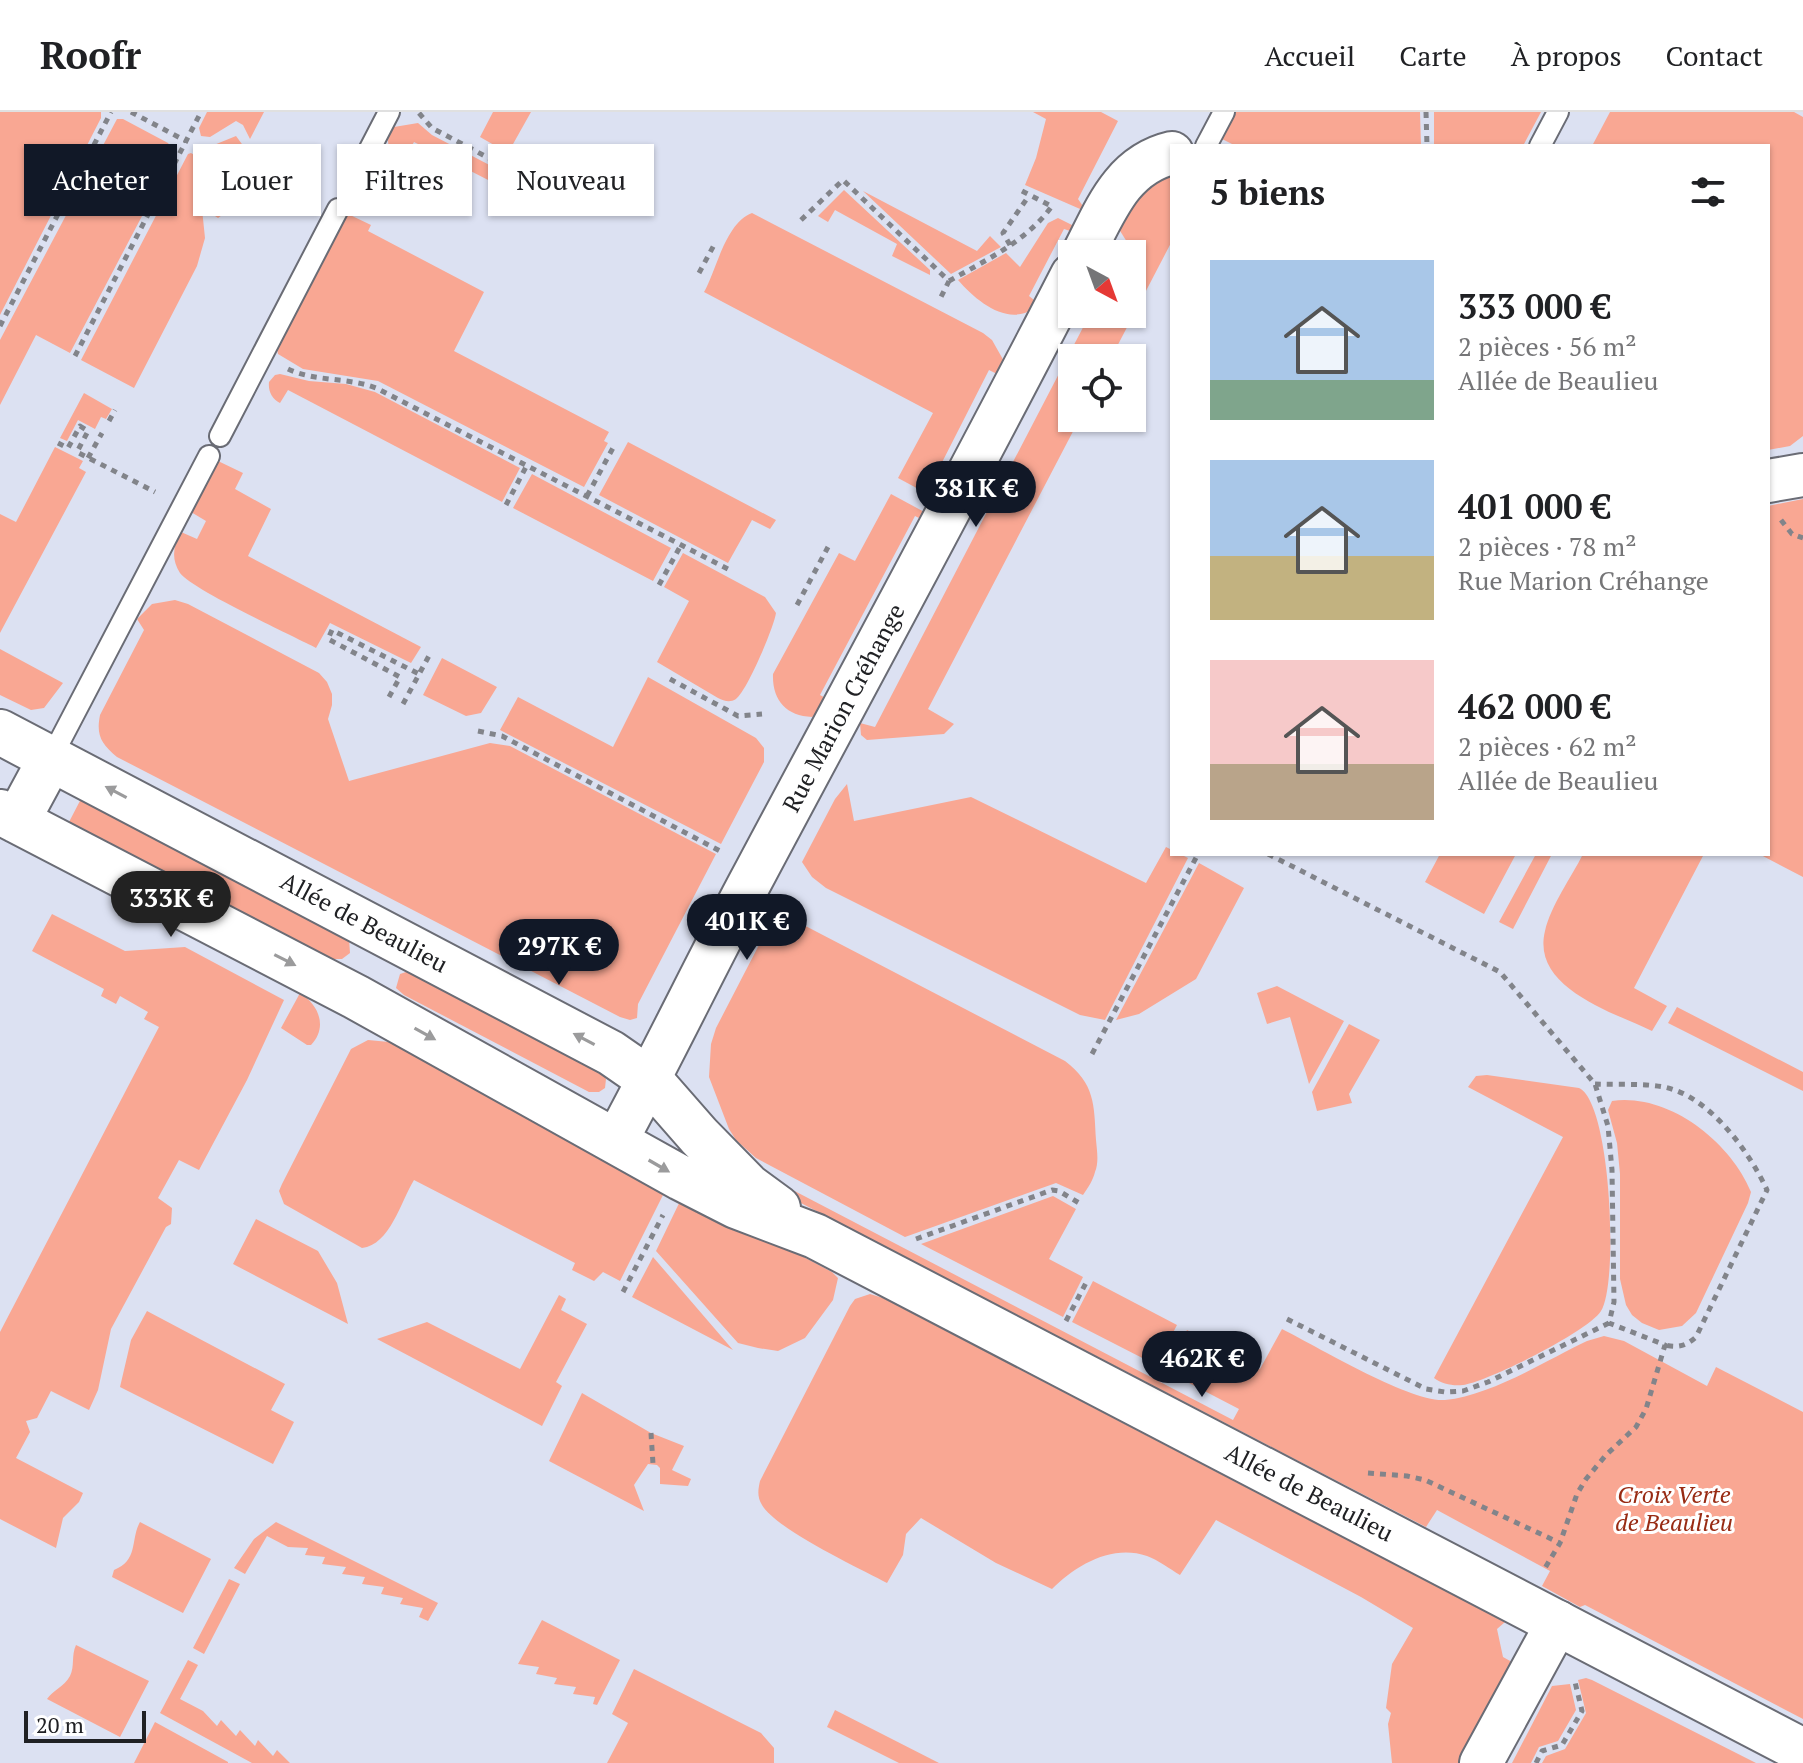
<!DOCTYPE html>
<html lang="fr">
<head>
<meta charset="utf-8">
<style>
	:root { --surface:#fff; --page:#f6f6f6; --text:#202124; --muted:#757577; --line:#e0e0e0; --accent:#111827 }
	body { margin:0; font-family:"PT Serif",serif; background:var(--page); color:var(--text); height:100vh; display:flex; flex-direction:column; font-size:30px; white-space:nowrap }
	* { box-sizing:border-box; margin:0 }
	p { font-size:26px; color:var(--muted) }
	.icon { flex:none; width:44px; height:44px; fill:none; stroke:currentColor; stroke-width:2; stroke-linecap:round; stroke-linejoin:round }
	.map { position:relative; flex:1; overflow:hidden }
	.details { position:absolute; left:1170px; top:32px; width:600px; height:712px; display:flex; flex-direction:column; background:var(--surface); border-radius:0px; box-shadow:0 2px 6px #0004 }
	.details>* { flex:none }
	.banner { position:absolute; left:24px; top:32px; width:760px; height:72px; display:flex; gap:16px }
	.needle { width:52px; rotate:139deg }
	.tools { position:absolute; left:1058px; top:128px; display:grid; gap:16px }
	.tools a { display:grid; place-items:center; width:88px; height:88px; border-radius:0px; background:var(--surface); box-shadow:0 2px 6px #0004; font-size:40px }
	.scale { position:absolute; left:24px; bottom:20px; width:122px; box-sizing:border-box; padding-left:8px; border:4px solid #202124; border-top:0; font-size:22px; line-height:28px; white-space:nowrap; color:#202124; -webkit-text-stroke:6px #fff; paint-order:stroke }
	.price { position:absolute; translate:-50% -68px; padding:0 18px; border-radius:28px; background:var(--accent); color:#fff; font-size:26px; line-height:52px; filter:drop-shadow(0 2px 4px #0008) }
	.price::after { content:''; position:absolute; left:50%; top:48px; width:24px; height:18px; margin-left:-12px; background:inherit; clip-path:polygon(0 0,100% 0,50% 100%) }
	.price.selected { background:#222; color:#fff }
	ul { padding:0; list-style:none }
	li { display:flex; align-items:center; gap:24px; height:200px; padding:0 40px }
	li span { display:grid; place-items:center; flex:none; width:224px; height:160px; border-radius:0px; color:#555 }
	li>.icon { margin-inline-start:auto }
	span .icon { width:96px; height:96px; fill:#fffc; stroke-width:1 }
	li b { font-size:34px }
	h2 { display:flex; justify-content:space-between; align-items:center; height:96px; padding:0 40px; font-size:34px }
	.pill { padding:0 28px; border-radius:0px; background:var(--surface); box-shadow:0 2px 6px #0004; font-size:28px; line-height:72px }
	.pill.selected { background:var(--accent); color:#fff }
	header { display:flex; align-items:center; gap:48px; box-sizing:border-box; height:112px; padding:0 40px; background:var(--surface); border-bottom:2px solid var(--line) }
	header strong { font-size:38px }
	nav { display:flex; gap:44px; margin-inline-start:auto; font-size:28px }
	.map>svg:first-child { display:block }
	.built { fill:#dce1f2; fill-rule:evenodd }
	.green { fill:#f9a793 }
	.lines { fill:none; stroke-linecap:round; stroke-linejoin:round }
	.lane-casing { stroke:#6a6c75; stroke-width:24 }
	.street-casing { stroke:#6a6c75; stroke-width:46 }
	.secondary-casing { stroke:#6a6c75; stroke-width:48 }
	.path { stroke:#82848a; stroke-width:5; stroke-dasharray:6 6; stroke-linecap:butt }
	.lane { stroke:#fff; stroke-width:20 }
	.street { stroke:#fff; stroke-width:42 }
	.secondary { stroke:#fff; stroke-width:44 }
	.oneway { fill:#9b9b9c }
	.labels { text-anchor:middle; stroke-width:6; stroke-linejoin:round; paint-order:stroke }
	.street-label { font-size:24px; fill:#202124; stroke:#fff }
	.park-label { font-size:24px; font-style:italic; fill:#982b13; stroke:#fff }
</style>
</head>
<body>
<header>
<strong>Roofr</strong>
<nav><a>Accueil</a><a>Carte</a><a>À propos</a><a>Contact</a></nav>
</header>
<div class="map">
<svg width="1803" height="1651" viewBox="0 0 1803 1651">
	<rect width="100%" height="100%" fill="#ebeef8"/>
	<!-- built -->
	<path class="built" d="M0,0h1803v1651h-1803zM1172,34h596v708h-596zM1072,142h60v60h-60zM1072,246h60v60h-60z"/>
	<!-- green -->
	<path class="green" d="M0,0h101v6l-101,197z
		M207,0h57l-14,27 -7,-14 -7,-4 -26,16 -9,-1 -2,-8z
		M493,0h38l-23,41 -28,-16z
		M1033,0h68l17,9 -40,78 9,13 -62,-27 11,-27 10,-39z
		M1236,0h184l1,34h-185l-14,-7z
		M1434,0h107l-18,34h-89z
		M1610,0h184l9,5v319l-13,10 -22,4v-304h-176z
		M117,7h6l45,24 5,7 -1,9 -102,194 -34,-18 -36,70v-65z
		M418,11l14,12 67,35 -7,12 -78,-40 -12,21c-12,-15 -20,-18 -8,-36z
		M236,24l14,19 1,8 -26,50 -7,5 -6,-4 -6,-62 3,-5z
		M191,41l5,3 1,5 8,77 -8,28 -63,122 -53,-28 107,-206z
		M1172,64v65l-61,117h-39v60h8l-152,291 26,15 -10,10 -77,6 -6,-5 -1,-12 15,4 215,-413h42v-60h-11l6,-12 -10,-16c16,-21 29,-41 55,-50z
		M844,78l86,80v5l-38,-19 5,-12 -62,-34 -7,12 -10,-6z
		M863,79l114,60 13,-15 11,11 -50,27z
		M752,101l231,120 9,7 13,23 -4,13 -12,-6 -59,116 10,5 -3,8 -39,-21 35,-65 -229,-121c12,-20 21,-69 48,-79z
		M348,102l23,11 -3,6 116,61 -30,59 155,81 -5,9 4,2 -24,44 -206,-106 -75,-12 -25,-15 -1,-5z
		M1058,106l20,10 -2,5 -12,-4 -35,67 10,8c-27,26 -61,-1 -81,-24l48,-27 14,14 28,-44z
		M280,262l29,7 37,3 29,8 145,76 -18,34 -214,-112 -8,13c-8,-4 -12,-12 -11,-21l6,-7z
		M84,281l28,16 -6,10 -5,-2 -6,12 -17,-9 -11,21 -7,-3z
		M628,330l148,78 -6,9 -18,-9 -24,43 -129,-68z
		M55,335l28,14 -4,7 7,4 -86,161v-119l16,8z
		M218,349l25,12 -8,16 36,20 -23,47 173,91 -10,16 -81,-40 -14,25c-23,-12 -125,-59 -136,-75 -9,-14 -7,-27 1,-41l16,7 9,-18 -15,-9z
		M532,362l139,74 -18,33 -140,-73z
		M891,382l37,20 -3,7 -10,-5 -95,179 11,6 -19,16c-26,-1 -40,-17 -39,-43l66,-121 16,8z
		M1803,387v378l-44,-23h9v-348z
		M683,441l82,44 11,16c-2,14 -29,78 -40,86 -6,4 -12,2 -18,-1l-61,-36 32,-61 -25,-14z
		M175,488l13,4 131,69 8,9 5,12v11l-4,14 21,62 141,-38 20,3 206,108 -78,150 -1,14 -7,2 -10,-3 -503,-260c-16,-13 -21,-22 -17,-42l44,-85 -7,-11 15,-15z
		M0,537l63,34 -19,25 -13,2 -31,-15z
		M442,546l55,29 -16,26 -15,3 -43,-21z
		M648,565l108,61 8,10v14l-43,82 -221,-114 18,-33 95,50z
		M847,672l7,37 117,-24 175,86 20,-36 6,3v4h8l8,4 -83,162 -25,-5 -254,-127 -14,-11 -10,-15 33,-63z
		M82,685l267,142 1,14 -8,6h-10l-263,-137z
		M1440,742h76l-32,60 -59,-32z
		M1536,742h16l-39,75 -14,-7z
		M1583,742h121l-70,134 33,18 -15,25c-39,-19 -121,-43 -107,-100 6,-26 26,-53 38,-77z
		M1199,751l45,25 -48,91 -57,35 -23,6z
		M52,802l73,37 60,-4 99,53 -37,80 -48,90 -20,-10 -21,38 14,10 -1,16 -5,3 -55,102 -13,61 -9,20 -38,-19 -14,27 -11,3 4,11 -14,26 67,35 -4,9 -16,16 -7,30 -56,-29v-187l159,-305 -15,-8 4,-7 -28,-16 -4,8 -15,-8 3,-7 -72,-38z
		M779,804l15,4 271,141c30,23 29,43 31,79 1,11 3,22 -1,32 -2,8 -7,16 -12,23l-27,-12 -151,54 -149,-79 -20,-18 -7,-11 -20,-52 2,-33 5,-16 57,-110z
		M409,859l193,101 4,7 -1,9 -6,4h-10l-185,-97 -8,-7 4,-14z
		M1277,874l67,35 -35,63 -19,-67 -23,7 -10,-31z
		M300,881c19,12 28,34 11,52h-4l-26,-17z
		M1677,895l126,65v19l-135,-68z
		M1349,912l31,16 -31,54 3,9 -35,8 -5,-19z
		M368,928l21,2 279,143 -48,96 -17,-9 -9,9 -22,-11 3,-7 -161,-83c-13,21 -24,65 -52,68l-78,-44 -5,-13 3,-7 69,-135z
		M1487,963l92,13c32,14 40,195 22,223 -12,20 -114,71 -138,74 -11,1 -21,-1 -29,-7l129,-241 -95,-50 8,-11z
		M1612,989c56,-8 118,40 139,91l-3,11 -52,110 -14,13 -23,4 -17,-7 -10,-8 -6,-10 -6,-26v-105l-3,-31 -9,-33z
		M743,1052l490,256 6,-11 -73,-38 21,-41 73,39 22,-40c34,17 129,74 163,71 47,-5 100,-39 142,-59l17,-5 20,5 83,45 9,-19 87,45v307l-218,-114 -5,2 -38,-21 8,-15 -113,-61 -11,17 -627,-325z
		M684,1081l148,79 6,6 -5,22 -28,38 -27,13 -20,-3 -20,-5 -82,-92z
		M1053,1084l23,13 -27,50 34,18 -20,40 -142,-73z
		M256,1107l62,32 19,32 11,41 -115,-60z
		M653,1145l80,93 -101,-53z
		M1093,1169l84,44 -21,40 -84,-43z
		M870,1182l13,4 622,324 -8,7 6,28 9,5 -53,101h-67l-4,-39 3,-11 -5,-5 6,-44 21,-36 -52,-31 -145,-77 -36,55c-10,-6 -22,-15 -33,-19 -35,-12 -71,9 -95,33l-56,-26 -75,-45 -15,16 -3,21 -16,28c-28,-15 -110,-53 -125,-78 -5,-8 -4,-15 -2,-24l90,-175 5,-7z
		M559,1183l7,4 -5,11 26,14 -31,58 6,4 -20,40 -165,-87 50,-17 93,47z
		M147,1199l138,73 -14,26 23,12 -21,42 -153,-77 11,-47z
		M582,1281l69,40 33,13 -12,24 19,9 -3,7 -28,-2v-16l-3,-3 -9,-1 -14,21 10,26 -95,-50z
		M140,1410l71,37 -28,54 -71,-36 2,-7c25,-10 16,-30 26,-48z
		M276,1410l162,81 -10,18 -9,-4 4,-9 -23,-4 3,-6 -22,-4 3,-7 -22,-3 3,-7 -23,-3 4,-7 -24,-3 3,-7 -20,-2 3,-7 -20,-1 -21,-11 -22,38 -11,-6 20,-29z
		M229,1467l11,5 -36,70 -11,-6z
		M542,1508l78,40 -23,45 -4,-1 2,-7 -22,-3 3,-7 -22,-3 3,-6 -21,-4 3,-7 -21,-3z
		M76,1533l73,36 -29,56 -73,-38c6,-9 17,-12 23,-23 5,-10 1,-20 6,-31z
		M188,1548l10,5 -18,34 23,12 14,15 4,-6 15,16 4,-6 15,16 3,-6 15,16 4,-6 13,13h-38l-92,-50z
		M634,1557l127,64 13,15v15h-167l21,-40 -16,-9z
		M1586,1566l6,2 164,83h-214l4,-7 19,-7 21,-36 -8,-33z
		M1570,1572l6,26 -18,31 -19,6 -8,16h-19l40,-77z
		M835,1598l104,53h-40l-72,-36z
		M155,1610l73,40v1h-94z"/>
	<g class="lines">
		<defs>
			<path id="lane" d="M1206,34l18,-34
				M1540,34l18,-34
				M349,77l40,-77
				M220,324l118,-227
				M51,646l158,-302"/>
			<path id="street" d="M1083,142c22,-42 38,-89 89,-101
				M1768,369l35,-6
				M616,1029c48,-88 91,-179 139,-268 106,-199 214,-397 317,-598
				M1481,1651l77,-141"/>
			<path id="secondary" d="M0,620l611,321 39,27 49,56 49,50 30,22
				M0,700l356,185 325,181 55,28 79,30 988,515
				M17,709l34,-63"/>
		</defs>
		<!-- lane casing -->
		<use href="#lane" class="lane-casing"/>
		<!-- street casing -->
		<use href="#street" class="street-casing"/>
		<!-- secondary casing -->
		<use href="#secondary" class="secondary-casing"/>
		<!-- path -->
		<path class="path" d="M131,0l55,29
			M1426,0l1,34
			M419,1l13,15 70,37
			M1022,79l31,16
			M801,108l42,-40 106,101 -8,16
			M1010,133l-7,-12 23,-33
			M699,161l15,-28
			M949,169c37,-21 78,-40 103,-75
			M0,214l111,-214
			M75,244l126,-244
			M288,257c27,13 60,8 88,19l352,181
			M109,309l6,-11
			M58,331l10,5 12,-22 8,5 -11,21 78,40
			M88,346l14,-25
			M587,384l27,-50
			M506,393l21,-40
			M1781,408l11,14 11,4
			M659,473l22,-40
			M797,493l31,-58
			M670,567l68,37 24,-2
			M389,585l11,-20 -72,-38 4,-9 87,44
			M403,592l28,-52
			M478,619l24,5 218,115
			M1268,742l232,118 95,112 13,42 4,44 2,132 -5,21 56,22 -19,64 -10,18 -30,28 -20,24 -9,15 -17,49 -15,25
			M1092,942l106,-200
			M1595,972c22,1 47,-1 69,3 45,9 85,64 103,103l-71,147c-10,9 -18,11 -31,8
			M916,1127l136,-49 7,1 20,12
			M623,1180l40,-77
			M1287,1207l139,70 19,3 18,-1 25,-9 121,-59
			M1066,1209l22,-42
			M1159,1257l23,-41
			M651,1321l2,31
			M1368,1361l39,3 18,4 135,63
			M1536,1651l6,-12 20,-6 20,-34 -7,-29"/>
		<!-- lane -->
		<use href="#lane" class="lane"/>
		<!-- street -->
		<use href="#street" class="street"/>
		<!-- secondary -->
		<use href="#secondary" class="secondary"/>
	</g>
	<!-- one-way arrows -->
	<defs><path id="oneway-solid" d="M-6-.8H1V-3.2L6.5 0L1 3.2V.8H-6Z" transform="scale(2)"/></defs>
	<g class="oneway">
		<use href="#oneway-solid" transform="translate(116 680) rotate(-152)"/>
		<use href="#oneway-solid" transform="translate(285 848) rotate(27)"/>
		<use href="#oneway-solid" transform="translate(425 922) rotate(29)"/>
		<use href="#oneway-solid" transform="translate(584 927) rotate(-152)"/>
		<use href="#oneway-solid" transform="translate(659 1054) rotate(30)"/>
	</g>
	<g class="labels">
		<!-- street labels -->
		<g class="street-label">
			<text transform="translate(844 596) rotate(-62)" y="8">Rue Marion Créhange</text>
			<text transform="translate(364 811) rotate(28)" y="8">Allée de Beaulieu</text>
			<text transform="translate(1309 1381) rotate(27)" y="8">Allée de Beaulieu</text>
		</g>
		<!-- park labels -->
		<g class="park-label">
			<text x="1674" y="1391">Croix Verte<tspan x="1674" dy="28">de Beaulieu</tspan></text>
		</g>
	</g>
</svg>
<div class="tools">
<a><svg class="needle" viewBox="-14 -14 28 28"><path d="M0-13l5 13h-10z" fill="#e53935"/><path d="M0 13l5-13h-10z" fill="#757577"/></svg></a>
<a><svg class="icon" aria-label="locate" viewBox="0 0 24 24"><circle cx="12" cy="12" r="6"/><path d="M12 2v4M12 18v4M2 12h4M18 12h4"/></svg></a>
</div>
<div class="scale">20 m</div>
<b class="price" style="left:976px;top:417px">381K €</b>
<b class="price selected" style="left:171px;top:827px">333K €</b>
<b class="price" style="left:747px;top:850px">401K €</b>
<b class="price" style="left:559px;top:875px">297K €</b>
<b class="price" style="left:1202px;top:1287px">462K €</b>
<div class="banner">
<a class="pill selected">Acheter</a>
<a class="pill">Louer</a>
<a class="pill">Filtres</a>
<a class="pill">Nouveau</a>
</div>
<section class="details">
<h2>5 biens<svg class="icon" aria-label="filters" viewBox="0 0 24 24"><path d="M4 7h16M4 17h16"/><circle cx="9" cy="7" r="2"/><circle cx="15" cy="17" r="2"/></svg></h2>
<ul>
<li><span style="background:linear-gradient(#a9c7e8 75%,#7fa58c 0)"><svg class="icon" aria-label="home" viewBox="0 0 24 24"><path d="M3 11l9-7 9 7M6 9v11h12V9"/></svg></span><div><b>333 000 €</b><p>2 pièces · 56 m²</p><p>Allée de Beaulieu</p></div></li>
<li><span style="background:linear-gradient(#a9c7e8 60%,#c2b280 0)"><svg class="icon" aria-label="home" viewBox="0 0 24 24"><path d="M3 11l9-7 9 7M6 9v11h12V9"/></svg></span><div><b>401 000 €</b><p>2 pièces · 78 m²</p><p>Rue Marion Créhange</p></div></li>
<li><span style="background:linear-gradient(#f6c9c9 65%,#b9a48a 0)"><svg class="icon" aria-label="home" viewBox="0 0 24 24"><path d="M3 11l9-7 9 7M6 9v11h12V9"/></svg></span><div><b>462 000 €</b><p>2 pièces · 62 m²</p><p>Allée de Beaulieu</p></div></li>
</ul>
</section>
</div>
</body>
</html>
